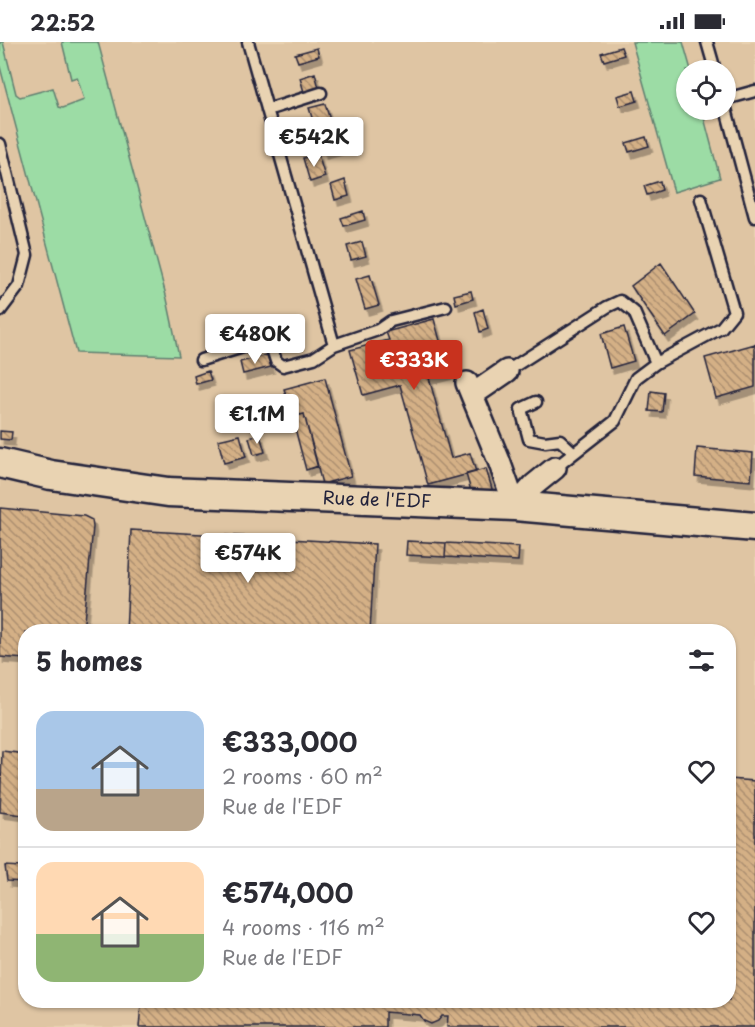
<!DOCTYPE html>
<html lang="en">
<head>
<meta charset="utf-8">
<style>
	:root { --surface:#fff; --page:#f2f2f3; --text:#2b2b33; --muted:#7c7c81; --line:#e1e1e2; --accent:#c8321e }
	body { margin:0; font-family:"Playpen Sans",sans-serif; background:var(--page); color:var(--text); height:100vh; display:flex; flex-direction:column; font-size:22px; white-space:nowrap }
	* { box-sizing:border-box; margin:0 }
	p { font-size:20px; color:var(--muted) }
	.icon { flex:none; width:33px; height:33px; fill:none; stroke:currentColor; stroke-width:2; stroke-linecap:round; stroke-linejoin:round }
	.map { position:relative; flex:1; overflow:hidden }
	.panel { position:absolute; left:18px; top:582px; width:718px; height:384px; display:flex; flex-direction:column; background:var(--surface); border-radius:24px; box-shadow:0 2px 4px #0004 }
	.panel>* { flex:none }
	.tools { position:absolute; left:676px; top:18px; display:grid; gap:12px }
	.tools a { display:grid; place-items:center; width:60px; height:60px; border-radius:50%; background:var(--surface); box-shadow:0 2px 4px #0004; font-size:30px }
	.price { position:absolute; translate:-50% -51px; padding:0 14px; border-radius:6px; background:#fff; color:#222; font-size:20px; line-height:39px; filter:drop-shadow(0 2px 3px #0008) }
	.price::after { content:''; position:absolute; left:50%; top:36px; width:18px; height:14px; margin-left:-9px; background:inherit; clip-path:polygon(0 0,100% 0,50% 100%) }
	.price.active { background:var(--accent); color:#fff }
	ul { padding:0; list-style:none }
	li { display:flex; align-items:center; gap:18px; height:150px; padding:0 18px }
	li+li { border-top:2px solid var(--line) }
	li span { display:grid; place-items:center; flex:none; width:168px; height:120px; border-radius:18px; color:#555 }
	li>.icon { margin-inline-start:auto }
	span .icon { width:72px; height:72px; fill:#fffc; stroke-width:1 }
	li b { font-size:26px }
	h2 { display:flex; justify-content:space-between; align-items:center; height:72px; padding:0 18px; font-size:26px }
	.status { display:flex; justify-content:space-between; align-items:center; height:42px; padding:0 30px; background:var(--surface); direction:ltr }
	.status svg { height:16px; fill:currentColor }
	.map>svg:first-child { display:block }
	.built { fill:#dfc5a3; fill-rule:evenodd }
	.grass { fill:#9cdca5; stroke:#5f7f70; stroke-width:1.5 }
	.building { fill:url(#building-back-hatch); stroke:#22223b; stroke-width:1.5; filter:url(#shadow) }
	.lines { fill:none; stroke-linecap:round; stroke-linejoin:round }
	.lane-casing { stroke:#22223b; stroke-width:15 }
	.street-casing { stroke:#22223b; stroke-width:26 }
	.secondary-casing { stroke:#22223b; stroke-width:33 }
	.lane { stroke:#e9d3b2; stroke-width:10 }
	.street { stroke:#e9d3b2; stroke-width:21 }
	.secondary { stroke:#e9d3b2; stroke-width:28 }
	.labels { text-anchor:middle; stroke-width:6; stroke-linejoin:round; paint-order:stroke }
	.street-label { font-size:18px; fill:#22223b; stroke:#e9d3b2 }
</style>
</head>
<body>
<div class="status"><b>22:52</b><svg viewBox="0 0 49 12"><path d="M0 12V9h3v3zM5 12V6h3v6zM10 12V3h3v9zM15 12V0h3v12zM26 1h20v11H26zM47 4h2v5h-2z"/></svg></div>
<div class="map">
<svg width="755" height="985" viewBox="0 0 755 985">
	<defs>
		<pattern id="building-back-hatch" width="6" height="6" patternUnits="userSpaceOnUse" patternTransform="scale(1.5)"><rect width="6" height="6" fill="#d4b086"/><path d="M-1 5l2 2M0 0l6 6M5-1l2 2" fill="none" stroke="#ac8f6f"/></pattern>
		<filter id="shadow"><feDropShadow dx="3.5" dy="6" stdDeviation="0" flood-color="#0004"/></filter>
	</defs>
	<rect width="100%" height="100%" fill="#e9d3b2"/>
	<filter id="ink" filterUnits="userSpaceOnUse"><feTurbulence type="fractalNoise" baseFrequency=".0167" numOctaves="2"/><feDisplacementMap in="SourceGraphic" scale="12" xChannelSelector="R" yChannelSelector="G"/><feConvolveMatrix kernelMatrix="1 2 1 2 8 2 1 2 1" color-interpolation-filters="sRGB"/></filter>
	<g filter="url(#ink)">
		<!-- built -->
		<path class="built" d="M0,0h755v985h-755zM687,28h39v40h-39zM26,590h703v368h-703z"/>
		<!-- grass -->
		<path class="grass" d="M0,0h3l13,52 4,3 33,-9 6,19 4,1 21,-8 -7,-23 -6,2 -9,-37h36l69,257 12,57 -103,-3 -76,-286z
			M632,0h51l8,28h-4v40h15l18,68 -46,14z"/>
		<!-- building -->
		<path class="building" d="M621,5l3,8 -20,6 -3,-8z
			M317,6l2,8 -21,6 -3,-8z
			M315,31l4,15 -15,4 -4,-14z
			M634,49l3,10 -17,5 -3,-10z
			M325,62l14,45 -16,4 -14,-45z
			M646,95l3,9 -20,6 -3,-9z
			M318,112l7,23 -15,5 -7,-24z
			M345,138l4,16 -14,4 -4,-15z
			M660,139l2,9 -15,5 -3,-9z
			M363,169l2,9 -21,6 -3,-8z
			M362,200l4,14 -15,4 -4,-14z
			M661,221l34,51 -30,22 -34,-50z
			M370,233l9,30 -14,4 -9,-30z
			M471,249l2,8 -17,5 -2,-9z
			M483,267l5,20 -8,3 -5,-20z
			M434,277l15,54 -20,5 22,80 19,-5 6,19 -48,13 -28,-100 -37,10 -13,-45 39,-10 -3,-8z
			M624,285l10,34 -24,7 -9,-34z
			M755,302v43l-39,11 -11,-40z
			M267,313l4,12 -28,7 -3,-12z
			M208,329l3,9 -15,4 -2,-8z
			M325,336l26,98 -29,8 -18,-70 -12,3 -8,-28z
			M651,349l13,2 -2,19 -13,-1z
			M304,372l14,52 -12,4 -14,-53z
			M0,389l12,1 -1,8 -11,-1z
			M240,393l6,22 -22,6 -6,-23z
			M260,393l5,17 -11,3 -5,-17z
			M697,406l56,5 -2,28 -56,-5z
			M486,427l7,23 -22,-1 -5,-17z
			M0,466l84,8 8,4 1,7 -10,105h-57v27l-26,-2z
			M131,488l244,14 -5,88h-244z
			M407,499l39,2 -1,14 -39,-2z
			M446,501l73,4 -1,14 -73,-4z
			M2,709l24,3v47l-3,14 -23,-3z
			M729,737l26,2v246h-308l1,-11h-6l-4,5 -7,3 -7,-3 -4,-6 -35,-3v15h-246l2,-23 -3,-4h591z
			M25,781l1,59 -19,-1 -2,-15 17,1z"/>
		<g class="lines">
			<defs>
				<path id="lane" d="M248,0l86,303
					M707,0l8,28
					M726,57l29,-8
					M726,67l29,108
					M267,68l54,-17
					M276,100l36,-11
					M0,102l27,111 -8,31 -19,25
					M201,318l68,-21 7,22 7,5 31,-8 20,-13 44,-15 13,-9 55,-14
					M507,329l100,-64 13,-6 14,11 22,51
					M536,360l-15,7 8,30 16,3 15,-2 14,13
					M555,426l60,-47 21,-43 20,-15 65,-35 13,-16 -33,-113"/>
				<path id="street" d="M467,341l32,78 16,45 19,-21 21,-17
					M472,353l35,-24"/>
				<path id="secondary" d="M0,421l51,12 117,17 347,14 240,21"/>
			</defs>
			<!-- lane casing -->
			<use href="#lane" class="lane-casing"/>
			<!-- street casing -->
			<use href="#street" class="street-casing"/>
			<!-- secondary casing -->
			<use href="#secondary" class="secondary-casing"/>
			<!-- lane -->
			<use href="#lane" class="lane"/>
			<!-- street -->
			<use href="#street" class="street"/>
			<!-- secondary -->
			<use href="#secondary" class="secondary"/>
		</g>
	</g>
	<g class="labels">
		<!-- street labels -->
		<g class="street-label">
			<text transform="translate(377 458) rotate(2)" y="6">Rue de l'EDF</text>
		</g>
	</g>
</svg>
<div class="tools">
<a><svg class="icon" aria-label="locate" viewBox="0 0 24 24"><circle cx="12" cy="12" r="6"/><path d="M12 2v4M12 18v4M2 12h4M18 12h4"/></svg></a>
</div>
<b class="price" style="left:314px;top:126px">€542K</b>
<b class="price" style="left:255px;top:323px">€480K</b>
<b class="price active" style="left:414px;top:349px">€333K</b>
<b class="price" style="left:257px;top:403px">€1.1M</b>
<b class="price" style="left:248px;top:542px">€574K</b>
<section class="panel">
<h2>5 homes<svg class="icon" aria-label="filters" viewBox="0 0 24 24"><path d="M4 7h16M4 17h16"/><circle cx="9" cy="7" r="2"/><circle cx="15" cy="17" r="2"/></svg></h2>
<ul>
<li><span style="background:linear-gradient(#a9c7e8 65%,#b9a48a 0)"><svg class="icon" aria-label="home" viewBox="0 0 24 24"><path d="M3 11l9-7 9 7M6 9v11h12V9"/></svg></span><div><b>€333,000</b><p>2 rooms · 60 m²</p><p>Rue de l'EDF</p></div><svg class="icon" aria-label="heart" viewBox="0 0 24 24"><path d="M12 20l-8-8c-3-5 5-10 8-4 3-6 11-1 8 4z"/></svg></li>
<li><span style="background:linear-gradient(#ffd9b3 60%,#8fb573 0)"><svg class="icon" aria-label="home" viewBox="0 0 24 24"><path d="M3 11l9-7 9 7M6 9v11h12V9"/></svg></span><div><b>€574,000</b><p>4 rooms · 116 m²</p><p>Rue de l'EDF</p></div><svg class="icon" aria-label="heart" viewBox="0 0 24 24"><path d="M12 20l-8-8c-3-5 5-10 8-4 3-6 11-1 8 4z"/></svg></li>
</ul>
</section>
</div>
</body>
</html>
